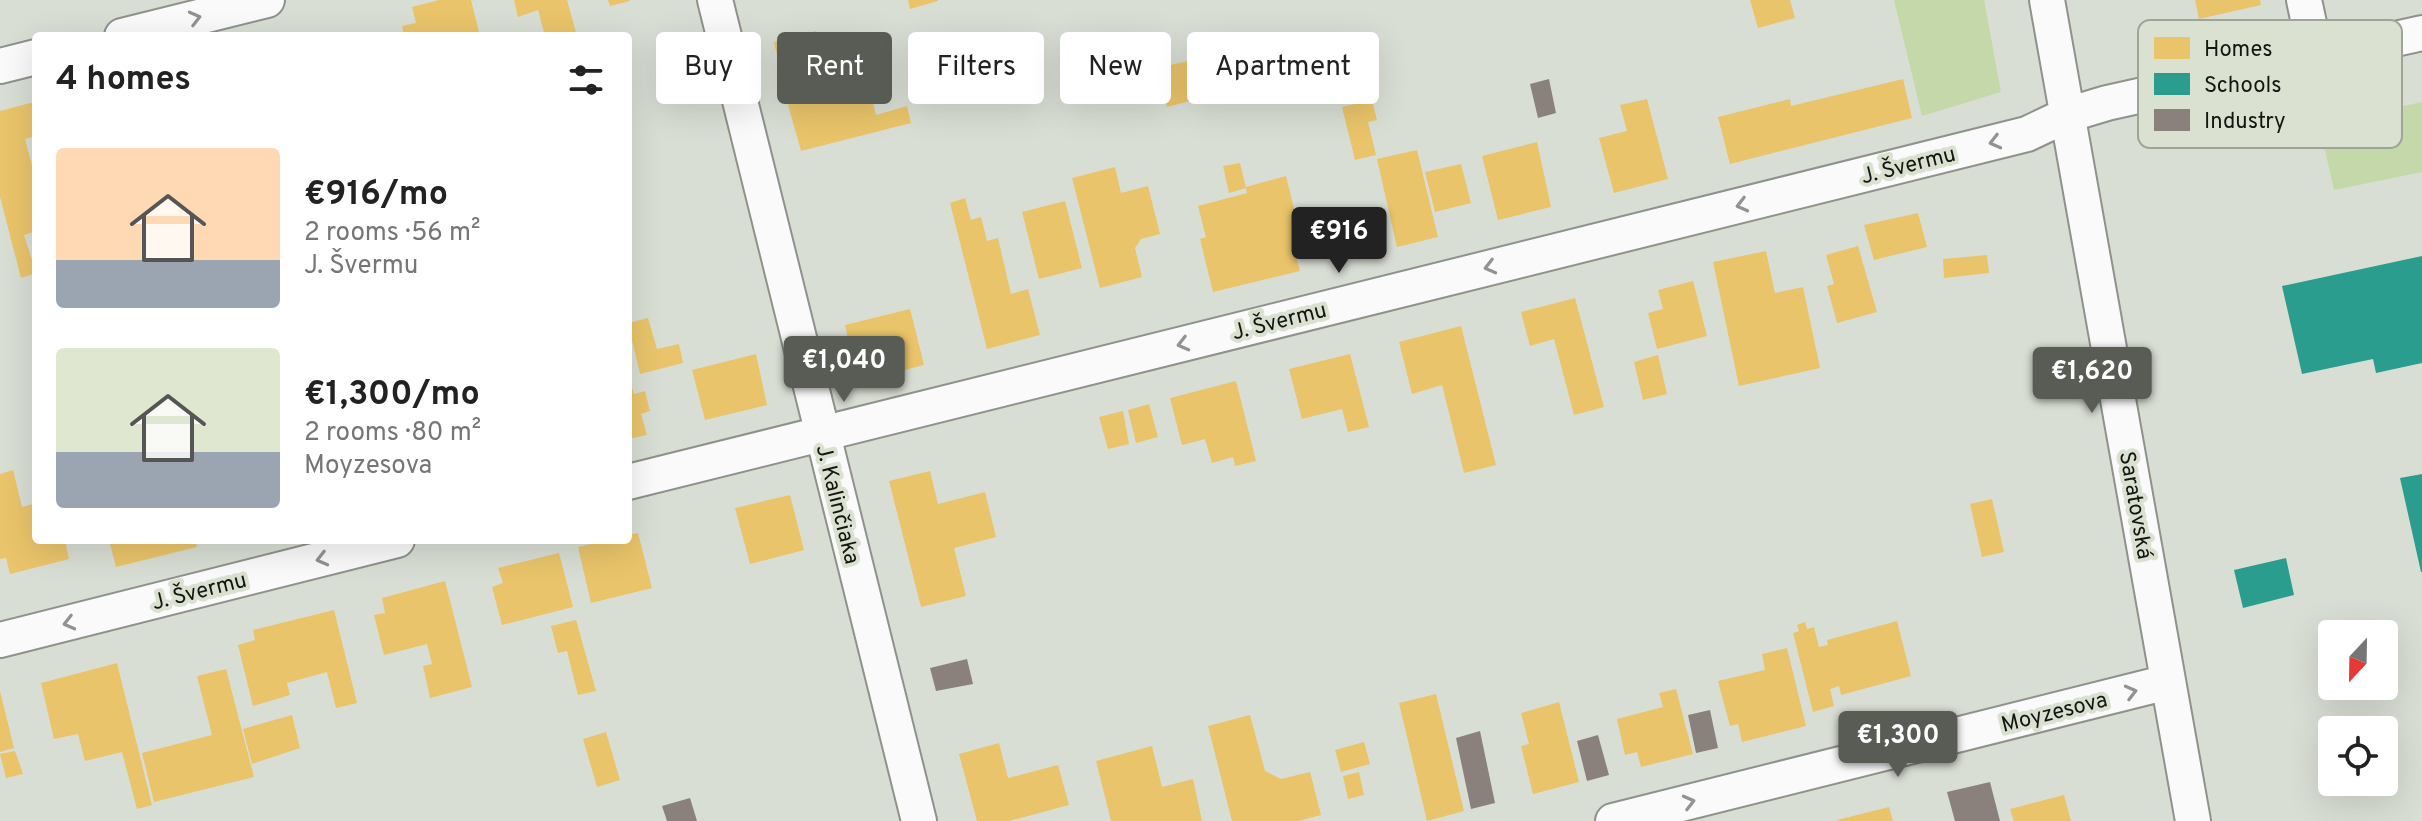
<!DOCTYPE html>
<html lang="en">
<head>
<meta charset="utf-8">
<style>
	:root { --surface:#fff; --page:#f6f6f6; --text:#222; --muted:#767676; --accent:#585c55 }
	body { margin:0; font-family:Overpass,sans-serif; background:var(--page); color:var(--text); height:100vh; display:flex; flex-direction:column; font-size:30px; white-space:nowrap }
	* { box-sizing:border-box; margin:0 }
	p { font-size:26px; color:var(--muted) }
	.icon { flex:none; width:44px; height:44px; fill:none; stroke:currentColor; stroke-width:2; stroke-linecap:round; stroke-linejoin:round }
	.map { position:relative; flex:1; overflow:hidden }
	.panel { position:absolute; left:32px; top:32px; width:600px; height:512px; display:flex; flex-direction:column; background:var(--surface); border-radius:8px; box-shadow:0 8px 32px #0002 }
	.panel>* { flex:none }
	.top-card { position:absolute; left:656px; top:32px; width:760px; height:72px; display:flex; gap:16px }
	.needle { width:52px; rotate:202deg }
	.controls { position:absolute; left:2318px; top:620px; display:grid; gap:16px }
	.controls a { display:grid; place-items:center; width:80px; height:80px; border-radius:8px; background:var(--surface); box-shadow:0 8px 32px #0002; font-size:40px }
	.price { position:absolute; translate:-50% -68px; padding:0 18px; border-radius:8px; background:var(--accent); color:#fff; font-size:26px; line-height:52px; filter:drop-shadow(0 2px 4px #0008) }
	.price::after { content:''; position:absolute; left:50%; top:48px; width:24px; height:18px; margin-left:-12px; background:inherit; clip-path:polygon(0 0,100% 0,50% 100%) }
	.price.on { background:#222; color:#fff }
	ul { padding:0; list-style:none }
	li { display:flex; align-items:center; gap:24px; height:200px; padding:0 24px }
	li span { display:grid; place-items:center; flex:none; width:224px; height:160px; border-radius:8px; color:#555 }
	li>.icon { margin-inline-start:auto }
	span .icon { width:96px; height:96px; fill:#fffc; stroke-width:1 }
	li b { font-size:34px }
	h2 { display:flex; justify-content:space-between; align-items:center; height:96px; padding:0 24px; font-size:34px }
	.tag { padding:0 28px; border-radius:8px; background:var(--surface); box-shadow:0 8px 32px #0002; font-size:28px; line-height:72px }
	.tag.on { background:var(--accent); color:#fff }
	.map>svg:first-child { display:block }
	.green { fill:#c4d8aa }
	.homes { fill:#e9c46a }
	.schools { fill:#2a9d8f }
	.industry { fill:#8a817c }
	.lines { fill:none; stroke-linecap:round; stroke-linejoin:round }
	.minor-casing { stroke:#8f928b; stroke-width:38 }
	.minor { stroke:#f9faf9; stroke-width:34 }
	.oneway { stroke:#929390 }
	.labels { text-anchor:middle; stroke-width:8; stroke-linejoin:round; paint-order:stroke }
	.street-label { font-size:22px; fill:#131610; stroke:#dae1d1 }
	.key { fill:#dae1d1; stroke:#9ea497; stroke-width:2 }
	.key-label { font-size:22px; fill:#131610 }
</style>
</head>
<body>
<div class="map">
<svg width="2422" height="821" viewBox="0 0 2422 821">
	<rect width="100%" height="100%" fill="#d9ded4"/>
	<!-- green -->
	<path class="green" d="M1894,0h90l17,92 -79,24z
		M2422,102v70l-88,18 -15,-66z"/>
	<!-- homes -->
	<path class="homes" d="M439,0h32l9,36h-76l-2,-10 14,-3 -4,-16z
		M514,0h53l10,36h-32l-7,-26 -20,7z
		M608,0h22v1l-20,5z
		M908,0h30v1l-28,8z
		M1750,0h40l5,18 -37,10z
		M2195,0h65l1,5 -62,14z
		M816,31l7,30 -42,11 -7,-30z
		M1188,61l10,38 -31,8 -10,-39z
		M866,74l10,41 31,-9 4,17 -110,28 -16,-57z
		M1903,79l9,39 -182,46 -12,-47 72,-18 1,7z
		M1647,99l21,80 -54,14 -15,-55 28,-7 -7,-26z
		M1372,100l5,20 -9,2 8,33 -21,5 -13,-53z
		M34,102l2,34 -11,3 11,42v50l-12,4 12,38 -15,5 -21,-81v-86z
		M1537,142l14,65 -53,13 -16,-64z
		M1417,150l21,87 -41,10 -20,-88z
		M1240,163l6,24 40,-11 12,49 4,-1 7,22 -15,4 6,21 -87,21 -13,-53 6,-2 -8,-31 49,-13 -1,-5 -17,5 -6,-27z
		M1461,164l10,39 -36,9 -10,-40z
		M1115,167l6,26 27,-7 12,48 -19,5 -6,9 7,29 -42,11 -28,-110z
		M965,198l6,22 10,-3 6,24 11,-3 13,56 17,-5 12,46 -53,14 -37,-146z
		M1065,201l17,67 -43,11 -17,-67z
		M1918,213l9,34 -53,13 -10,-35z
		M1858,246l19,66 -40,11 -10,-37 7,-2 -8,-29z
		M1766,251l9,42 28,-6 17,81 -81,18 -26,-124z
		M1987,255l2,18 -45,5 -1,-19z
		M1693,281l14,55 -50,13 -9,-36 15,-4 -5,-19z
		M1575,298l29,109 -30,8 -20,-76 -24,7 -9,-34z
		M910,309l14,56 -66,17 -13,-57z
		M648,318l9,31 22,-5 4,19 -43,11 -12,-51z
		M1461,326l35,139 -32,8 -22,-88 -30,9 -13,-52z
		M756,354l11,51 -62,15 -13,-50z
		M1350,354l19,73 -21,5 -6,-23 -40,10 -13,-50z
		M1658,355l9,39 -24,6 -9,-38z
		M628,374l6,20 11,-3 5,20 -9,3 6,21 -19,4z
		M1236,381l20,80 -21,5 -2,-9 -21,6 -7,-24 -23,6 -12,-47z
		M1149,404l9,33 -22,6 -8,-33z
		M1123,411l6,33 -21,5 -9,-32z
		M13,470l9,37 14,-4v37h29l4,19 -59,15 -4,-16 -6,1v-85z
		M930,471l8,33 47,-12 11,45 -42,11 12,48 -45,11 -32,-126z
		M790,495l14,55 -54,14 -15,-56z
		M1992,499l12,53 -22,5 -12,-53z
		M638,533l14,55 -61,15 -13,-56 31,-7h19v-5z
		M109,540h86l2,7 -81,20z
		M559,553l14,54 -71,18 -10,-38 11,-4 -5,-15z
		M445,581l27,106 -42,11 -7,-32 9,-2 -5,-20 -43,11 -10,-40 11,-2 -3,-15z
		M334,610l23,93 -21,5 -9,-36 -40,11 3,12 -37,11 -15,-61 17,-5 -2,-10z
		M576,620l20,71 -18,4 -11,-44 -9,2 -7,-27z
		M1897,621l14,55 -70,19 -2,-9 -9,3 4,17 -21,6 -20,-79 6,-2 -2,-6 8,-3 2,7 7,-2 5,20 9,-2 -1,-5z
		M1787,648l19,78 -64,16 -4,-18 -8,2 -12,-45 47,-11 -3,-16z
		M117,663l35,142 -15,4 -15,-57 -37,9 -7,-27 -24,5 -13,-56z
		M226,669l28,108 -100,25 -12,-49 70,-18 -15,-59z
		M1676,689l17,65 -52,13 -4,-15 -12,3 -8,-36 46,-12 -4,-14z
		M0,691l14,57 -14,4z
		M1436,694l28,117 -37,10 -28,-118z
		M1559,702l20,80 -46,12 -12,-48 8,-2 -8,-31z
		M292,715l8,33 -48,16 -9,-35z
		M1250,715l15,56 16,8 29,-7 11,43 -23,6h-66l-24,-95z
		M606,732l14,48 -23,7 -14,-48z
		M1364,742l6,22 -29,8 -6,-22z
		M999,743l9,35 50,-13 11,40 -60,16h-32l-18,-67z
		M1152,746l10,41 31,-8 9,42h-91l-15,-60z
		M15,751l8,23 -17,4 -6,-24z
		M1359,772l5,23 -16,4 -5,-23z
		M2064,795l7,26h-57l-4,-12z
		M1889,807l4,14h-56v-1z"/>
	<!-- schools -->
	<path class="schools" d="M2422,256v107l-46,10 -3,-14 -71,15 -20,-88z
		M2422,474v98h-1l-21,-94z
		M2286,558l8,37 -51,13 -9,-38z"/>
	<!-- industry -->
	<path class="industry" d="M1549,79l7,34 -18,5 -8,-34z
		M967,659l6,25 -37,7 -6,-23z
		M1710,710l8,38 -22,5 -8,-38z
		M1480,731l15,72 -24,6 -15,-71z
		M1598,735l11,40 -22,6 -10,-40z
		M1990,782l10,39h-45l-8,-29z
		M690,798l7,23h-30l-5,-15z"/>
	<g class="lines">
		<defs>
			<path id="minor" d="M715,0l204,821
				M2047,0l146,821
				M2304,0l12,56
				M122,36l145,-36
				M0,66l36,-9
				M628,482l1399,-348 40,-19 40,-12 315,-70
				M0,640l397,-100
				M1613,821l555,-139"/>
		</defs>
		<!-- minor casing -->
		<use href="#minor" class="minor-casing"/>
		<!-- minor -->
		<use href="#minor" class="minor"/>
	</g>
	<!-- one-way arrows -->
	<defs><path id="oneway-chevron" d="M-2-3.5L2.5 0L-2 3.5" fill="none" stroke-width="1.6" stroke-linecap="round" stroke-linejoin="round" transform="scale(2)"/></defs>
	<g class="oneway">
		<use href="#oneway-chevron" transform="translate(195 18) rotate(-14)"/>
		<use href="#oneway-chevron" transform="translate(1995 142) rotate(166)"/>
		<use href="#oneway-chevron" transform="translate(1742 205) rotate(166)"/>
		<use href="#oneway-chevron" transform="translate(1490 267) rotate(166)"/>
		<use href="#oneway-chevron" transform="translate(1183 344) rotate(166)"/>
		<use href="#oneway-chevron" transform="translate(322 559) rotate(166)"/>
		<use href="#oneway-chevron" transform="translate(69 623) rotate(166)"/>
		<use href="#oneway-chevron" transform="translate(2131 692) rotate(-14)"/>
		<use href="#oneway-chevron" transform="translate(1689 802) rotate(-14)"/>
	</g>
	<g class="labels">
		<!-- street labels -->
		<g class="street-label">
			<text transform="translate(1908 164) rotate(-14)" y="8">J. Švermu</text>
			<text transform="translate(1279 320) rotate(-14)" y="8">J. Švermu</text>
			<text transform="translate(839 504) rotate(76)" y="8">J. Kalinčiaka</text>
			<text transform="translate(2137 505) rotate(80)" y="8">Saratovská</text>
			<text transform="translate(199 590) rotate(-14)" y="8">J. Švermu</text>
			<text transform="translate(2054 711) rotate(-14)" y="8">Moyzesova</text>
		</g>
	</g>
	<!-- legend -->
	<rect x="2138" y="20" width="264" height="128" rx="12" class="key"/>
	<rect x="2154" y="37" width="36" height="22" fill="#e9c46a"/>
	<rect x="2154" y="73" width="36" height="22" fill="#2a9d8f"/>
	<rect x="2154" y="109" width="36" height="22" fill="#8a817c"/>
	<g class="key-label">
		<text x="2204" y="56">Homes</text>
		<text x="2204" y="92">Schools</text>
		<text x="2204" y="128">Industry</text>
	</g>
</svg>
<div class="controls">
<a><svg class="needle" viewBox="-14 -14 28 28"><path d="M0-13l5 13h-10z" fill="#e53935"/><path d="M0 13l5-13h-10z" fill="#767676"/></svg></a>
<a><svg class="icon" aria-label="locate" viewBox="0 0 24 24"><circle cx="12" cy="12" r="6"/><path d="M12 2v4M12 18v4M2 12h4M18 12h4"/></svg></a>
</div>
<b class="price on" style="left:1339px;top:275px">€916</b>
<b class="price" style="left:844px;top:404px">€1,040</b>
<b class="price" style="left:2092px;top:415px">€1,620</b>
<b class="price" style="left:1898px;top:779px">€1,300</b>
<div class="top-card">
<a class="tag">Buy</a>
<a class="tag on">Rent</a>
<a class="tag">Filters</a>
<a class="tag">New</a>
<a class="tag">Apartment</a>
</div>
<section class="panel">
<h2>4 homes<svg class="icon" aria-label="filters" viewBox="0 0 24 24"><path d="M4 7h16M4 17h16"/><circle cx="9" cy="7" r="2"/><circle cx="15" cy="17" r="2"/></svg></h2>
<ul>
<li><span style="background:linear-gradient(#ffd9b3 70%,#9aa5b1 0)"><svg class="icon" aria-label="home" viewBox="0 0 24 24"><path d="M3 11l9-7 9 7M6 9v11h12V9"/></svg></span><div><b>€916/mo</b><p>2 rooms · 56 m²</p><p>J. Švermu</p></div></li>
<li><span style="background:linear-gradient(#dfe7d0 65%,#9aa5b1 0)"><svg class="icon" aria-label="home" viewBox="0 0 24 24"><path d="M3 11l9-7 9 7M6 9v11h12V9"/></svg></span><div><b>€1,300/mo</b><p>2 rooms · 80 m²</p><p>Moyzesova</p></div></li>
</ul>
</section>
</div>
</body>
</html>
